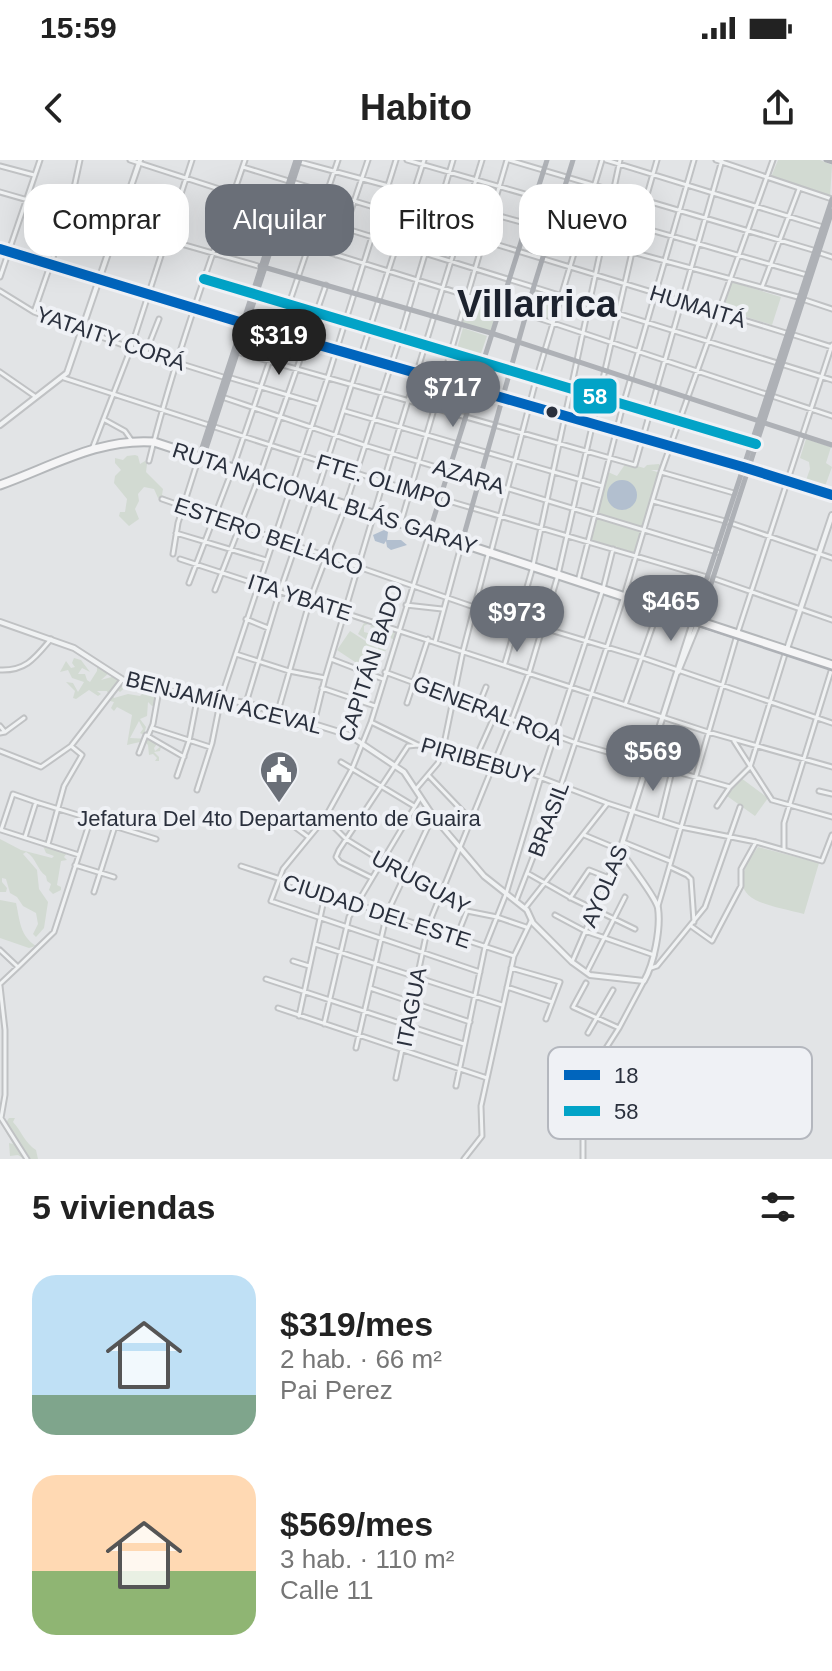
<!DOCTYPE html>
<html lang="es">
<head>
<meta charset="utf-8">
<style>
	:root { --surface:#fff; --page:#f2f2f2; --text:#222; --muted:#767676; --accent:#6a6f78 }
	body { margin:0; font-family:Helvetica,sans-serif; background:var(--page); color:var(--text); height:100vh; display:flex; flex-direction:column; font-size:30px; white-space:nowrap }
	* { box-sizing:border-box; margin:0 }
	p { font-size:26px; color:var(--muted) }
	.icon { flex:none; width:44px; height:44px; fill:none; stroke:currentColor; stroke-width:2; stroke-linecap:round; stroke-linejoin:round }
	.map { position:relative; height:999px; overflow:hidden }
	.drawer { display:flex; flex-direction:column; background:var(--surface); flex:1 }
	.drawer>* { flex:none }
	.guide { position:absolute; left:24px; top:24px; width:784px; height:72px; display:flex; gap:16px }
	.price { position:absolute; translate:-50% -68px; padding:0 18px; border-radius:28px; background:var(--accent); color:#fff; font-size:26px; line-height:52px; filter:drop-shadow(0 2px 4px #0008) }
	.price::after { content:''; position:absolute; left:50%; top:48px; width:24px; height:18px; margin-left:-12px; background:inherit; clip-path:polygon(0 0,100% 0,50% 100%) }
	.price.on { background:#222; color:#fff }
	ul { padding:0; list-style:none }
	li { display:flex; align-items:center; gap:24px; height:200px; padding:0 32px }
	li span { display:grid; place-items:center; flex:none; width:224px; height:160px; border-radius:24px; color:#555 }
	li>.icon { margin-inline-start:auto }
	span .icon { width:96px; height:96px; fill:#fffc; stroke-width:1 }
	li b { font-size:34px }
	h2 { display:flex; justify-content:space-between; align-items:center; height:96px; padding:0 32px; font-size:34px }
	.chip { padding:0 28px; border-radius:24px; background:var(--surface); box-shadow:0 8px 32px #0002; font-size:28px; line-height:72px }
	.chip.on { background:var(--accent); color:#fff }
	.status { display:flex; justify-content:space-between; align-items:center; height:56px; padding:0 40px; background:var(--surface); direction:ltr }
	.status svg { height:22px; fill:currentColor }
	header { display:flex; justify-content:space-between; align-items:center; height:104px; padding:0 32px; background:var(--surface); font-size:36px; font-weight:700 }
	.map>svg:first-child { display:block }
	.green { fill:#d2dad2 }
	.water { fill:#b2bfcf }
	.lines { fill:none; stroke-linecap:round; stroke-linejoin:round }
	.minor-casing { stroke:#c0c2c4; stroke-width:7 }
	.tertiary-casing { stroke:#c0c2c4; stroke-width:8 }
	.trunk-casing { stroke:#b4b7ba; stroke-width:11 }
	.minor { stroke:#f0f2f3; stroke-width:3 }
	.tertiary { stroke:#f0f2f3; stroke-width:4 }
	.secondary { stroke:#aeb1b6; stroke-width:5 }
	.trunk { stroke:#f5f5f6; stroke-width:7 }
	.bus-1-casing { stroke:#eff1f5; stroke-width:16 }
	.bus-2-casing { stroke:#eff1f5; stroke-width:16 }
	.bus-1 { stroke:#0065bd; stroke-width:10 }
	.bus-2 { stroke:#02a3c7; stroke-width:10 }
	.bus-dot { fill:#2a303d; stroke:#eff1f5; stroke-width:3 }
	.labels { text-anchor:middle; stroke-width:8; stroke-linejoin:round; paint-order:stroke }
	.street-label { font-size:22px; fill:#2a303d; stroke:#eff1f5 }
	.poi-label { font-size:22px; fill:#2a303d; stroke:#eff1f5 }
	.town-label { font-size:38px; font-weight:bold; fill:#1c222e; stroke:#eff1f5 }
	.key { fill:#eff1f5; stroke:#b4b7be; stroke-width:2 }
	.key-label { font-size:22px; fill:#2a303d }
	.line-badge { stroke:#eff1f5; stroke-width:3 }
	.badge-label { font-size:22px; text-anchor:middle; font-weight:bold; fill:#fff }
</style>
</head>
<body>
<div class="status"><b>15:59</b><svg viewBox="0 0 49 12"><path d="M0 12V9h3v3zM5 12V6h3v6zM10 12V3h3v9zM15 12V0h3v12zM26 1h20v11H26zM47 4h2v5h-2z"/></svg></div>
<header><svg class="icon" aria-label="back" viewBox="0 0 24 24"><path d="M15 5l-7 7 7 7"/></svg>Habito<svg class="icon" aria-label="share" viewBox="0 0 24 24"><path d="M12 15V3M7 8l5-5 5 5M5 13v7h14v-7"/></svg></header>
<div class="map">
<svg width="832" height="999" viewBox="0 0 832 999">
	<rect width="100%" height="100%" fill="#e2e4e6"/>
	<!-- green -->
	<path class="green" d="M778,0h42l12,5 -2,32 -59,-20z
		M732,122l49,15 -9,28 -50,-16z
		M535,127l24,8 -7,25 -24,-7z
		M469,137l30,10 -9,25 -29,-8z
		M463,168l24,8 -8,23 -23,-7z
		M806,279l25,8 -5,16 6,4 -8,22 -19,-6 5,-14 -1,-7 -9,-4z
		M135,295l3,1 2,8 5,-3 2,3 -1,8 17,17 -1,6 17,8 -18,-6 -3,1 -4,-9 -10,-2 -6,7 1,7 -4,8 4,10 -10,7 -10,-10 1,-4h5l2,-13 -13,-16 1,-7 6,-6 -6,-7v-5l8,2 4,-4z
		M626,303l18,5 3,-3 12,-1 2,3 -3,3h-7l9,3 -25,81 -45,-13 18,-69 9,4z
		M365,461l5,2 -6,3v6l12,3 3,-3v-3l-9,-2 5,-4 22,7 -3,10 -5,-3 1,-5 -8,-1 6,15h-5l3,5h-10l-12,17 -27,-18 13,-19 28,18v-2l-20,-13z
		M74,498l7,2 9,12 -8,-4 -4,6h7l2,6 3,2 7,-11v-5l12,7 -8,7 14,-4 8,7 6,1 -9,8 -5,-4 -4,2 3,8 14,-4 12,2 2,-2 -2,-5 16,3 1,13 -5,1 -4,-4 -1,14 -7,3 6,8 -2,8 -4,-2 3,-4 -4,-8 -9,17 20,1 7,5 -3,4 1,3 6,-5 -1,5 -6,1 5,5v4h-4l2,-3 -4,-4 -4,1 -1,-10 -4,-4 -17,4 5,-30 -15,-8 -3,4 -3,-3 3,-6 -4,-1 -3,-10h-10l4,3 -3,2 -9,-6 -13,9 -3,-1 2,-7 -9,-9 7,1 5,9 6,-10 -12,-4 -4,-8 -8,2 6,-11 5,7 4,-1 -3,-4z
		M741,618l27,20 -13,18 -28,-20z
		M0,679l21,11 31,8 2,-2 -8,-3 -3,-7 24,7 -3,4 3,3 -6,1 -4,24 4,2v3l-8,4 -4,-4 2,-6 -4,-3 -1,-5c-9,-6 -10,-19 -20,-24l-3,2 14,16 2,19 9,13 -4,26 -8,9 -3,-3 5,-10 -2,-11 -13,-7 -6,-9 -7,-4 -4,-14 -4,-1v4l5,6 -1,4h-6z
		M758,687l61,16 -15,51c-44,-11 -85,-14 -46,-67z
		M0,740l16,3c4,18 4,33 20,43l-7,2 -29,-10z
		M9,958h6l-2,4c9,10 12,21 23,28l2,9h-9l-2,-6 -3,6 -6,-4 -8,1 -1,-13 4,1 -10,-17z"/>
	<!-- water -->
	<path class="water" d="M607 335a15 15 0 1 1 30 0a15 15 0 1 1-30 0Z
		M384,370l4,2 -1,8h14l6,5 -16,5 -4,-3 -1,-6 -2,3 -9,-3 -2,-6z"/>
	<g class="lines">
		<defs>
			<path id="minor" d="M130,0l148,48
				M407,0l400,115
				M509,0l304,90
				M606,0l217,67
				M716,0l116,39
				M300,2l498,135
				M0,6l34,9
				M243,7l543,166
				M0,32l258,74
				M286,50l546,170
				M225,60l301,94 306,102
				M0,89l241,74
				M820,93l12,4
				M336,95l32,-95
				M0,117l40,-117
				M204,119l548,164
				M762,127l37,-98
				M0,131l34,21 97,36 92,29
				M805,140l27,9
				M34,152l35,-101 11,-51
				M248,165l495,142 89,28
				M794,175l38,12
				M146,192l13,-33
				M237,192l398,113 87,-305
				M0,212l36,25
				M64,218l320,104 323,95
				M231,218l87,26
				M222,237l142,48 356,108
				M345,251l257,75
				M105,260l20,11 7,10
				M92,289l39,-101 61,-188
				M149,301c25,-102 62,-201 96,-301
				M661,312l73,21
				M314,334l4,-5 106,-329
				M162,339l312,108 169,51 189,65
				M653,341l72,20 107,37
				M346,344l54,-166 53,-178
				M401,362l106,-362
				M176,373l90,27
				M429,375l-58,187 -19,47 -27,49 -42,51 -12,32 209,71
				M491,392l45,-172 66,-220
				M173,394l5,-31 21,-66
				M180,399l528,173 124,35
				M715,419l117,41
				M578,421l45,-176 71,-245
				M189,423l44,-115 105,-308
				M215,430l44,-113 67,-192
				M624,436l37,-124 112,-312
				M406,445l36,4
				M246,459l22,9
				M435,482l26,-96
				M236,494l53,17 36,7
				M331,499l52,20
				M505,503l27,-93 88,-410
				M0,510c26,1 35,-12 51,-31
				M385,512l191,71 154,44
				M322,528l53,18
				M246,543l34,-112 32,-93
				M407,543l21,-64
				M625,545l33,-94
				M478,547l8,-20
				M278,551l32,-111 35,-92
				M314,563l11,-45 67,-225 90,-293
				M373,563l45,22 44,6 33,9 112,43 74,24 75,15 66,19 10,-26
				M0,566l5,6 -5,1
				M152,568l58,19
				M5,572l19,-14
				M148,576l5,-12 6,-34
				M734,581l38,59 60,17
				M0,591l41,16 30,-21 51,-66
				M139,593l7,-18 38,22
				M477,595l18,-40
				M341,602l73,44
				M177,616l12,-35 9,-46
				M429,616l41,43
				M416,629l22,-26 5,-14 20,-98 25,-96
				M197,630l15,-47 9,-45 107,-321 68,-217
				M819,631l13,3
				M36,642l120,37
				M717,646l13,-19 20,-20 35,-113
				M325,658l21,21 93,57 28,15 30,6 29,10
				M660,660l12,-49
				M291,664l16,12
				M25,677l11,-35 -23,-8 -12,36 78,25
				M623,682l47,19
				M48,684l16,-58 18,-31 -11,-9
				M784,689v-26l48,-155
				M75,705l39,12
				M241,706l273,90
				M670,707l17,8 4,4 3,43
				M529,714l44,25 62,30
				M372,718l-32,-16 -4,-5 3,-7 69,-104 10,-1
				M94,732l21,-66
				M570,738l19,-28 20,8
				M516,741l45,-116 62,-186
				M658,746l79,-271 95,-290
				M525,748l82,-104
				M555,755l30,16 69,24
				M691,766l21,15 29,-55v-17l15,-27
				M457,776l10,-25
				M315,784l187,61
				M0,790l18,17 36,-35 37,-114
				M293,801l16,5
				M572,802l48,-112 -36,-15
				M511,808l49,14 -14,37
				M651,808l6,-2 48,-59 35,-100
				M587,812l38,-75
				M266,819l198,65
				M586,823l-13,24 46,21
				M0,824l18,-17
				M0,826l5,44v65l-4,23 26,41
				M507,827l45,15
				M370,828l100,34
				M278,848l209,70
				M299,856l26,-121
				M324,864l25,-107 71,-119
				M588,873l25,-43
				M356,888l31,-135 46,-97
				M396,918l32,-152 84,-207 17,-46 29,-98 80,-349 19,-66
				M456,926l29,-139 21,-53 35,-117 62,-188 10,-40
				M464,999l18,-23 -1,-30 33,-150 17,-35
				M583,999v-75l36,-56 25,-47"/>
			<path id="tertiary" d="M0,265l67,-52 73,-213
				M0,462l74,26 51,33 29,8 92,14 103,32 55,37 29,44 51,60 43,34 6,13 39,39 18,13 54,6c10,-17 17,-53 14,-73 -2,-11 -30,-46 -38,-58l73,-228
				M787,489l45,-134
				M678,512l20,-49"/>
			<path id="trunk" d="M0,325c51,-18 98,-47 154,-43l678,223"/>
		</defs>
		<!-- minor casing -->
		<use href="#minor" class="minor-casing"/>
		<!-- tertiary casing -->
		<use href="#tertiary" class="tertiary-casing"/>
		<!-- trunk casing -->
		<use href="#trunk" class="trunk-casing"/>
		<!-- minor -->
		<use href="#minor" class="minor"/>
		<!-- tertiary -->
		<use href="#tertiary" class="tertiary"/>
		<!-- secondary -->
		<path class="secondary" d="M826,0l6,2
			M260,106l231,67 341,112
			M199,297l97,-297
			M203,298l97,-298
			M429,373l118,-373
			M462,382l72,-256 39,-126
			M681,459l151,50
			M693,460l139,-421
			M699,461l133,-410"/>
		<!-- trunk -->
		<use href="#trunk" class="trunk"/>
		<defs>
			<path id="bus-1" d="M0,89l246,75 497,143 89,28"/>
			<path id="bus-2" d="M204,119l552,165"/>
		</defs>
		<!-- bus-1 casing -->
		<use href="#bus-1" class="bus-1-casing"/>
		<!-- bus-2 casing -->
		<use href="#bus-2" class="bus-2-casing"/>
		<!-- bus-1 -->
		<use href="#bus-1" class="bus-1"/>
		<!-- bus-2 -->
		<use href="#bus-2" class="bus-2"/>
	</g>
	<!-- icons -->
	<defs>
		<symbol id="civic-pin" viewBox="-11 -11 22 30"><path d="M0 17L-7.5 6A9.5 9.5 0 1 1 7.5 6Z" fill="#6a6f78" stroke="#eff1f5"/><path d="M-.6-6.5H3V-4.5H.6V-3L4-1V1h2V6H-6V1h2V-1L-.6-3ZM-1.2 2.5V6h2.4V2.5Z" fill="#fff"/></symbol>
	</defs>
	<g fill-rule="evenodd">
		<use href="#civic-pin" x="257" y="588" width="44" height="60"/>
	</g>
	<!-- markers -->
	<circle class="bus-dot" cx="552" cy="252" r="7"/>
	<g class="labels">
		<!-- street labels -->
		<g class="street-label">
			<text transform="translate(698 146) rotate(17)" y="8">HUMAITÁ</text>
			<text transform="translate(111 178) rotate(19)" y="8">YATAITY CORÁ</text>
			<text transform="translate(469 316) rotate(17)" y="8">AZARA</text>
			<text transform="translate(384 321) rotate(17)" y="8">FTE. OLIMPO</text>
			<text transform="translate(325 338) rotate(18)" y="8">RUTA NACIONAL BLÁS GARAY</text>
			<text transform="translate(269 376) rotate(19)" y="8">ESTERO BELLACO</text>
			<text transform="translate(300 437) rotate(18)" y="8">ITA YBATE</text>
			<text transform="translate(370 503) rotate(-72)" y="8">CAPITÁN BADO</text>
			<text transform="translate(224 542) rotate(14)" y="8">BENJAMÍN ACEVAL</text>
			<text transform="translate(488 550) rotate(21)" y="8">GENERAL ROA</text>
			<text transform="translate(478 600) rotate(16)" y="8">PIRIBEBUY</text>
			<text transform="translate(548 659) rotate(-69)" y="8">BRASIL</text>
			<text transform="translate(421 722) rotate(29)" y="8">URUGUAY</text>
			<text transform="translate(604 726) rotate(-67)" y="8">AYOLAS</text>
			<text transform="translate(377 751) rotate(18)" y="8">CIUDAD DEL ESTE</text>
			<text transform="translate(411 847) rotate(-79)" y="8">ITAGUA</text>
		</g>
		<!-- poi labels -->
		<g class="poi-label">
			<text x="279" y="666">Jefatura Del 4to Departamento de Guaira</text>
		</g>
		<!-- town labels -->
		<g class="town-label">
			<text x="537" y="157">Villarrica</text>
		</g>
	</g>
	<!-- legend -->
	<rect x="548" y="887" width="264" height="92" rx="12" class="key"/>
	<rect x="564" y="910" width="36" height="10" fill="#0065bd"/>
	<rect x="564" y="946" width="36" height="10" fill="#02a3c7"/>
	<g class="key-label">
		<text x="614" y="923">18</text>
		<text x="614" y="959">58</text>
	</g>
	<rect class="line-badge" x="572" y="217" width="46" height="38" rx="8" fill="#02a3c7"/>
	<g class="badge-label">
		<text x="595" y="244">58</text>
	</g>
</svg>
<b class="price on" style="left:279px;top:217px">$319</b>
<b class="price" style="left:453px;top:269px">$717</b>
<b class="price" style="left:671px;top:483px">$465</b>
<b class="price" style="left:517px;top:494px">$973</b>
<b class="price" style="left:653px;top:633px">$569</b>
<div class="guide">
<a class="chip">Comprar</a>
<a class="chip on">Alquilar</a>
<a class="chip">Filtros</a>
<a class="chip">Nuevo</a>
</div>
</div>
<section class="drawer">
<h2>5 viviendas<svg class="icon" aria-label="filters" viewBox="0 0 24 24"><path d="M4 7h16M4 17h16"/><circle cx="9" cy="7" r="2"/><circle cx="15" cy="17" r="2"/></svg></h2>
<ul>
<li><span style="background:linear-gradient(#bfe0f5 75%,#7fa58c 0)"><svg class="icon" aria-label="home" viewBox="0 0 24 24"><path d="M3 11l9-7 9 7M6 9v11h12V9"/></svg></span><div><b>$319/mes</b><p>2 hab. · 66 m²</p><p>Pai Perez</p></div></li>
<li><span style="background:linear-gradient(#ffd9b3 60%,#8fb573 0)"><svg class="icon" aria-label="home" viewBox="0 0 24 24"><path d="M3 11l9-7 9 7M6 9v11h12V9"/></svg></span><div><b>$569/mes</b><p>3 hab. · 110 m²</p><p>Calle 11</p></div></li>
</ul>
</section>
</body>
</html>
